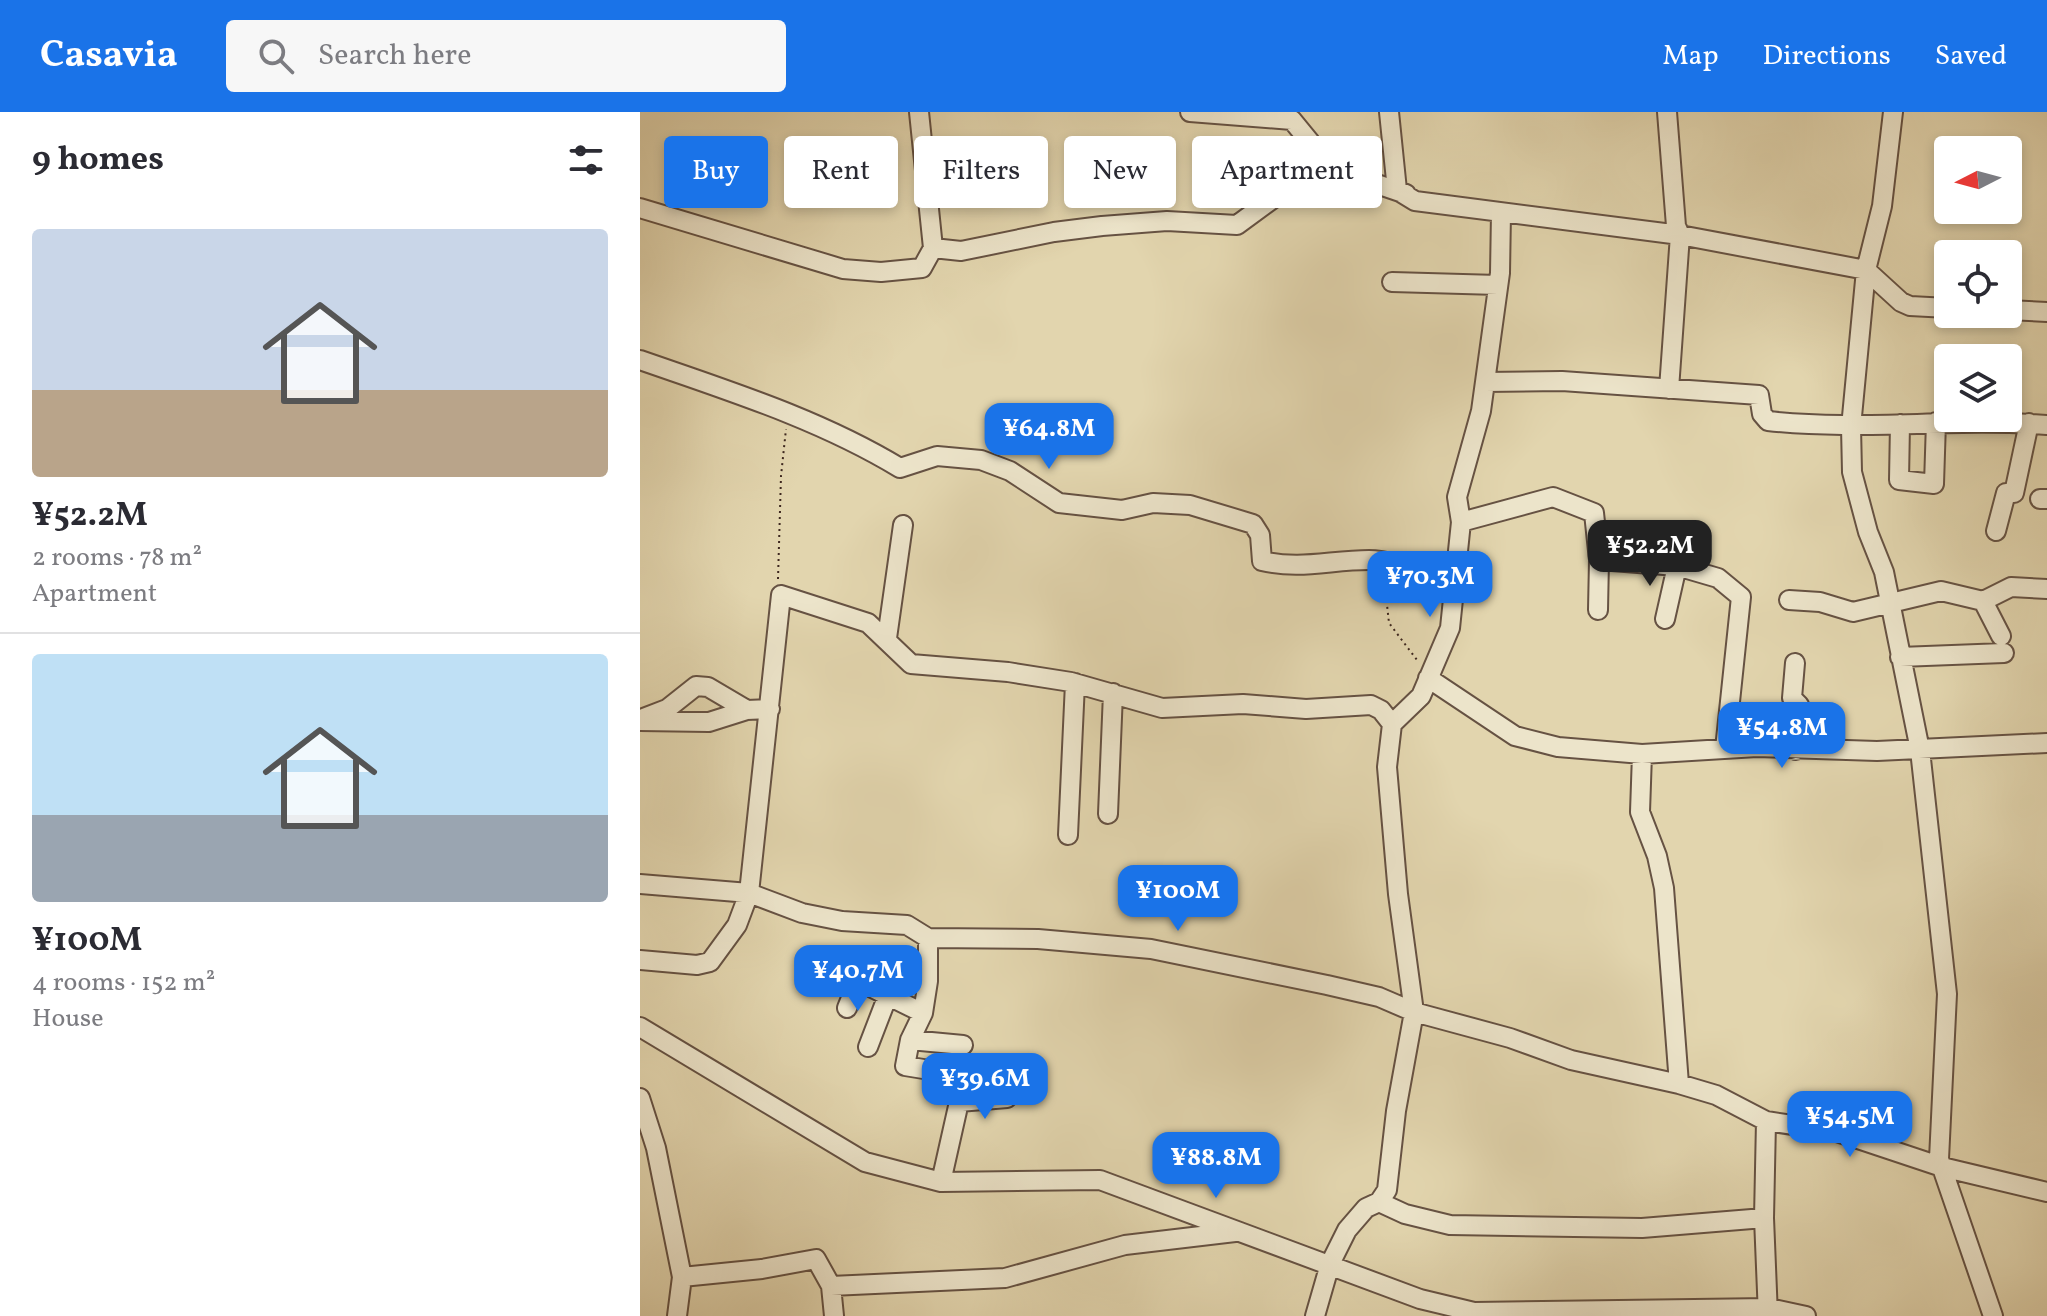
<!DOCTYPE html>
<html lang="en">
<head>
<meta charset="utf-8">
<style>
	:root { --surface:#fff; --page:#f7f7f7; --text:#2b2b33; --muted:#7c7c81; --line:#e1e1e2; --accent:#1a73e8 }
	body { margin:0; font-family:Vollkorn,serif; background:var(--page); color:var(--text); height:100vh; display:flex; flex-direction:column; font-size:30px; white-space:nowrap }
	* { box-sizing:border-box; margin:0 }
	p { font-size:26px; color:var(--muted) }
	.icon { flex:none; width:44px; height:44px; fill:none; stroke:currentColor; stroke-width:2; stroke-linecap:round; stroke-linejoin:round }
	.map { position:relative; flex:1; overflow:hidden }
	.drawer { display:flex; flex-direction:column; background:var(--surface); width:640px }
	.drawer>* { flex:none }
	.guide { position:absolute; left:24px; top:24px; width:760px; height:72px; display:flex; gap:16px }
	.needle { width:52px; rotate:264deg }
	.fabs { position:absolute; left:1294px; top:24px; display:grid; gap:16px }
	.fabs a { display:grid; place-items:center; width:88px; height:88px; border-radius:8px; background:var(--surface); box-shadow:0 4px 12px #0003; font-size:40px }
	.price { position:absolute; translate:-50% -68px; padding:0 18px; border-radius:16px; background:var(--accent); color:#fff; font-size:26px; line-height:52px; filter:drop-shadow(0 2px 4px #0008) }
	.price::after { content:''; position:absolute; left:50%; top:48px; width:24px; height:18px; margin-left:-12px; background:inherit; clip-path:polygon(0 0,100% 0,50% 100%) }
	.price.selected { background:#222; color:#fff }
	ul { padding:0; list-style:none }
	li { display:grid; align-content:center; gap:16px; height:424px; padding:0 32px }
	li+li { border-top:2px solid var(--line) }
	li span { display:grid; place-items:center; height:248px; border-radius:8px; color:#555 }
	li>.icon { margin-inline-start:auto }
	span .icon { width:144px; height:144px; fill:#fffc; stroke-width:1 }
	li b { font-size:34px }
	h2 { display:flex; justify-content:space-between; align-items:center; height:96px; padding:0 32px; font-size:34px }
	.tag { padding:0 28px; border-radius:8px; background:var(--surface); box-shadow:0 4px 12px #0003; font-size:28px; line-height:72px }
	.tag.selected { background:var(--accent); color:#fff }
	header { display:flex; align-items:center; gap:48px; box-sizing:border-box; height:112px; padding:0 40px; background:var(--accent); color:#fff }
	header strong { font-size:38px }
	nav { display:flex; gap:44px; margin-inline-start:auto; font-size:28px }
	.search { width:560px; height:72px; background:var(--page); display:flex; align-items:center; gap:20px; box-sizing:border-box; padding:0 28px; border-radius:8px; color:var(--muted); font-size:30px }
	main { display:flex; flex:1; min-height:0 }
	.map>svg:first-child { display:block }
	.lines { fill:none; stroke-linecap:round; stroke-linejoin:round }
	.minor-casing { stroke:#665243; stroke-width:22 }
	.path { stroke:#3d271f; stroke-width:2; stroke-dasharray:2 4; stroke-linecap:butt }
	.minor { stroke:#ece4ca; stroke-width:18 }
</style>
</head>
<body>
<header>
<strong>Casavia</strong>
<div class="search"><svg class="icon" aria-label="search" viewBox="0 0 24 24"><circle cx="10" cy="10" r="6"/><path d="M15 15l6 6"/></svg>Search here</div>
<nav><a>Map</a><a>Directions</a><a>Saved</a></nav>
</header>
<main>
<section class="drawer">
<h2>9 homes<svg class="icon" aria-label="filters" viewBox="0 0 24 24"><path d="M4 7h16M4 17h16"/><circle cx="9" cy="7" r="2"/><circle cx="15" cy="17" r="2"/></svg></h2>
<ul>
<li><span style="background:linear-gradient(#c9d6e8 65%,#b9a48a 0)"><svg class="icon" aria-label="home" viewBox="0 0 24 24"><path d="M3 11l9-7 9 7M6 9v11h12V9"/></svg></span><div><b>¥52.2M</b><p>2 rooms · 78 m²</p><p>Apartment</p></div></li>
<li><span style="background:linear-gradient(#bfe0f5 65%,#9aa5b1 0)"><svg class="icon" aria-label="home" viewBox="0 0 24 24"><path d="M3 11l9-7 9 7M6 9v11h12V9"/></svg></span><div><b>¥100M</b><p>4 rooms · 152 m²</p><p>House</p></div></li>
</ul>
</section>
<div class="map">
<svg width="1407" height="1204" viewBox="0 0 1407 1204">
	<rect width="100%" height="100%" fill="#e2d5ae"/>
	<filter id="stains"><feTurbulence type="fractalNoise" baseFrequency=".0025" numOctaves="4"/><feColorMatrix values="0 0 0 0 .2 0 0 0 0 .09 0 0 0 0 .02 0 0 0 .5 -.17"/></filter>
	<radialGradient id="worn" r=".72"><stop offset=".6" stop-color="#630" stop-opacity="0"/><stop offset="1" stop-color="#630" stop-opacity=".3"/></radialGradient>
	<g class="lines">
		<defs>
			<path id="minor" d="M550,0l102,8 18,22 14,24 82,28
				M749,0l8,78 18,11 265,34 186,35 35,32 9,4 38,2
				M1027,0l9,114 4,9 -11,154
				M1253,0l-11,94 -16,64 -15,157 1,45 16,60 16,40 36,178 27,244 -8,165 54,157
				M0,96l203,61 38,3 41,-4 11,-20 -14,-136
				M293,136l28,3 93,-19 48,-6 65,-5 70,4 41,-30 46,-29
				M752,170l106,3
				M1368,198l39,2
				M0,248c89,31 179,59 260,108l37,-12 44,4 29,11 49,32 63,7 31,-7 37,2 63,19 7,11 2,26c39,9 68,-1 107,-1 29,0 55,18 86,5
				M845,270l77,-1 197,14 3,19 6,7c93,10 186,-3 279,4
				M1260,312l-1,56 35,4 2,-62
				M1400,387h7
				M821,410l92,-25 41,16 5,47 78,6 41,12 23,19 -16,152
				M1356,419l10,-38h8l15,-70
				M1149,488l31,2 33,10 88,-21 42,10 18,35
				M1343,489l28,-14 36,2
				M958,498l1,-50
				M1025,507l12,-53
				M247,526l16,-113
				M1260,545l104,-4
				M1155,551l-3,35 7,7 -3,45
				M788,566l87,58 43,11 84,7 115,-7 120,4 170,-8
				M1,607l26,-10 29,-23 12,1 39,23
				M0,609l69,1 38,-12 23,-1
				M1002,642l-2,58 17,44 7,32 15,196
				M468,702l5,-121
				M428,723l7,-152
				M0,772l109,9 53,20 40,8 65,4 21,13 110,1 113,10 176,36 52,12 35,15 96,26 61,22 108,24 37,11 50,26 68,10 108,36 105,25
				M288,826v43l-5,32 -13,27 -5,26 43,7 11,29 -18,80
				M0,848l57,5 13,-3 27,-37 12,-32 32,-298 87,28 43,41 97,8 63,10 91,26 81,-4 63,5 65,-4 10,5 11,14
				M220,857l-2,12 65,32
				M207,896l11,-27
				M0,915l225,135 76,20 159,-2 320,119 54,13 295,-4 37,8
				M270,928l53,5
				M228,935l20,-52
				M0,986l16,50 26,129 -5,39
				M319,990l48,-4
				M1126,1009l-2,97 4,98
				M739,1090l26,12 45,11 192,3 122,-10
				M42,1165l80,-8 54,-10 15,27 3,30
				M191,1174l174,-8 120,-33 110,-13
				M675,1204l15,-52 17,-34 19,-22 13,-6 8,-12 9,-79 18,-99 -16,-118 -11,-127 5,-43 29,-28 29,-68 11,-106 -4,-25 24,-86 19,-138 1,-60"/>
		</defs>
		<!-- minor casing -->
		<use href="#minor" class="minor-casing"/>
		<!-- path -->
		<path class="path" d="M744,465l5,46 28,37
			M138,467l3,-103 5,-47"/>
		<!-- minor -->
		<use href="#minor" class="minor"/>
	</g>
	<rect width="100%" height="100%" filter="url(#stains)"/>
	<rect width="100%" height="100%" fill="url(#worn)"/>
</svg>
<div class="fabs">
<a><svg class="needle" viewBox="-14 -14 28 28"><path d="M0-13l5 13h-10z" fill="#e53935"/><path d="M0 13l5-13h-10z" fill="#7c7c81"/></svg></a>
<a><svg class="icon" aria-label="locate" viewBox="0 0 24 24"><circle cx="12" cy="12" r="6"/><path d="M12 2v4M12 18v4M2 12h4M18 12h4"/></svg></a>
<a><svg class="icon" aria-label="layers" viewBox="0 0 24 24"><path d="M12 4l9 5-9 5-9-5zM3 14l9 5 9-5"/></svg></a>
</div>
<b class="price" style="left:409px;top:359px">¥64.8M</b>
<b class="price selected" style="left:1010px;top:476px">¥52.2M</b>
<b class="price" style="left:790px;top:507px">¥70.3M</b>
<b class="price" style="left:1142px;top:658px">¥54.8M</b>
<b class="price" style="left:538px;top:821px">¥100M</b>
<b class="price" style="left:218px;top:901px">¥40.7M</b>
<b class="price" style="left:345px;top:1009px">¥39.6M</b>
<b class="price" style="left:1210px;top:1047px">¥54.5M</b>
<b class="price" style="left:576px;top:1088px">¥88.8M</b>
<div class="guide">
<a class="tag selected">Buy</a>
<a class="tag">Rent</a>
<a class="tag">Filters</a>
<a class="tag">New</a>
<a class="tag">Apartment</a>
</div>
</div>
</main>
</body>
</html>
